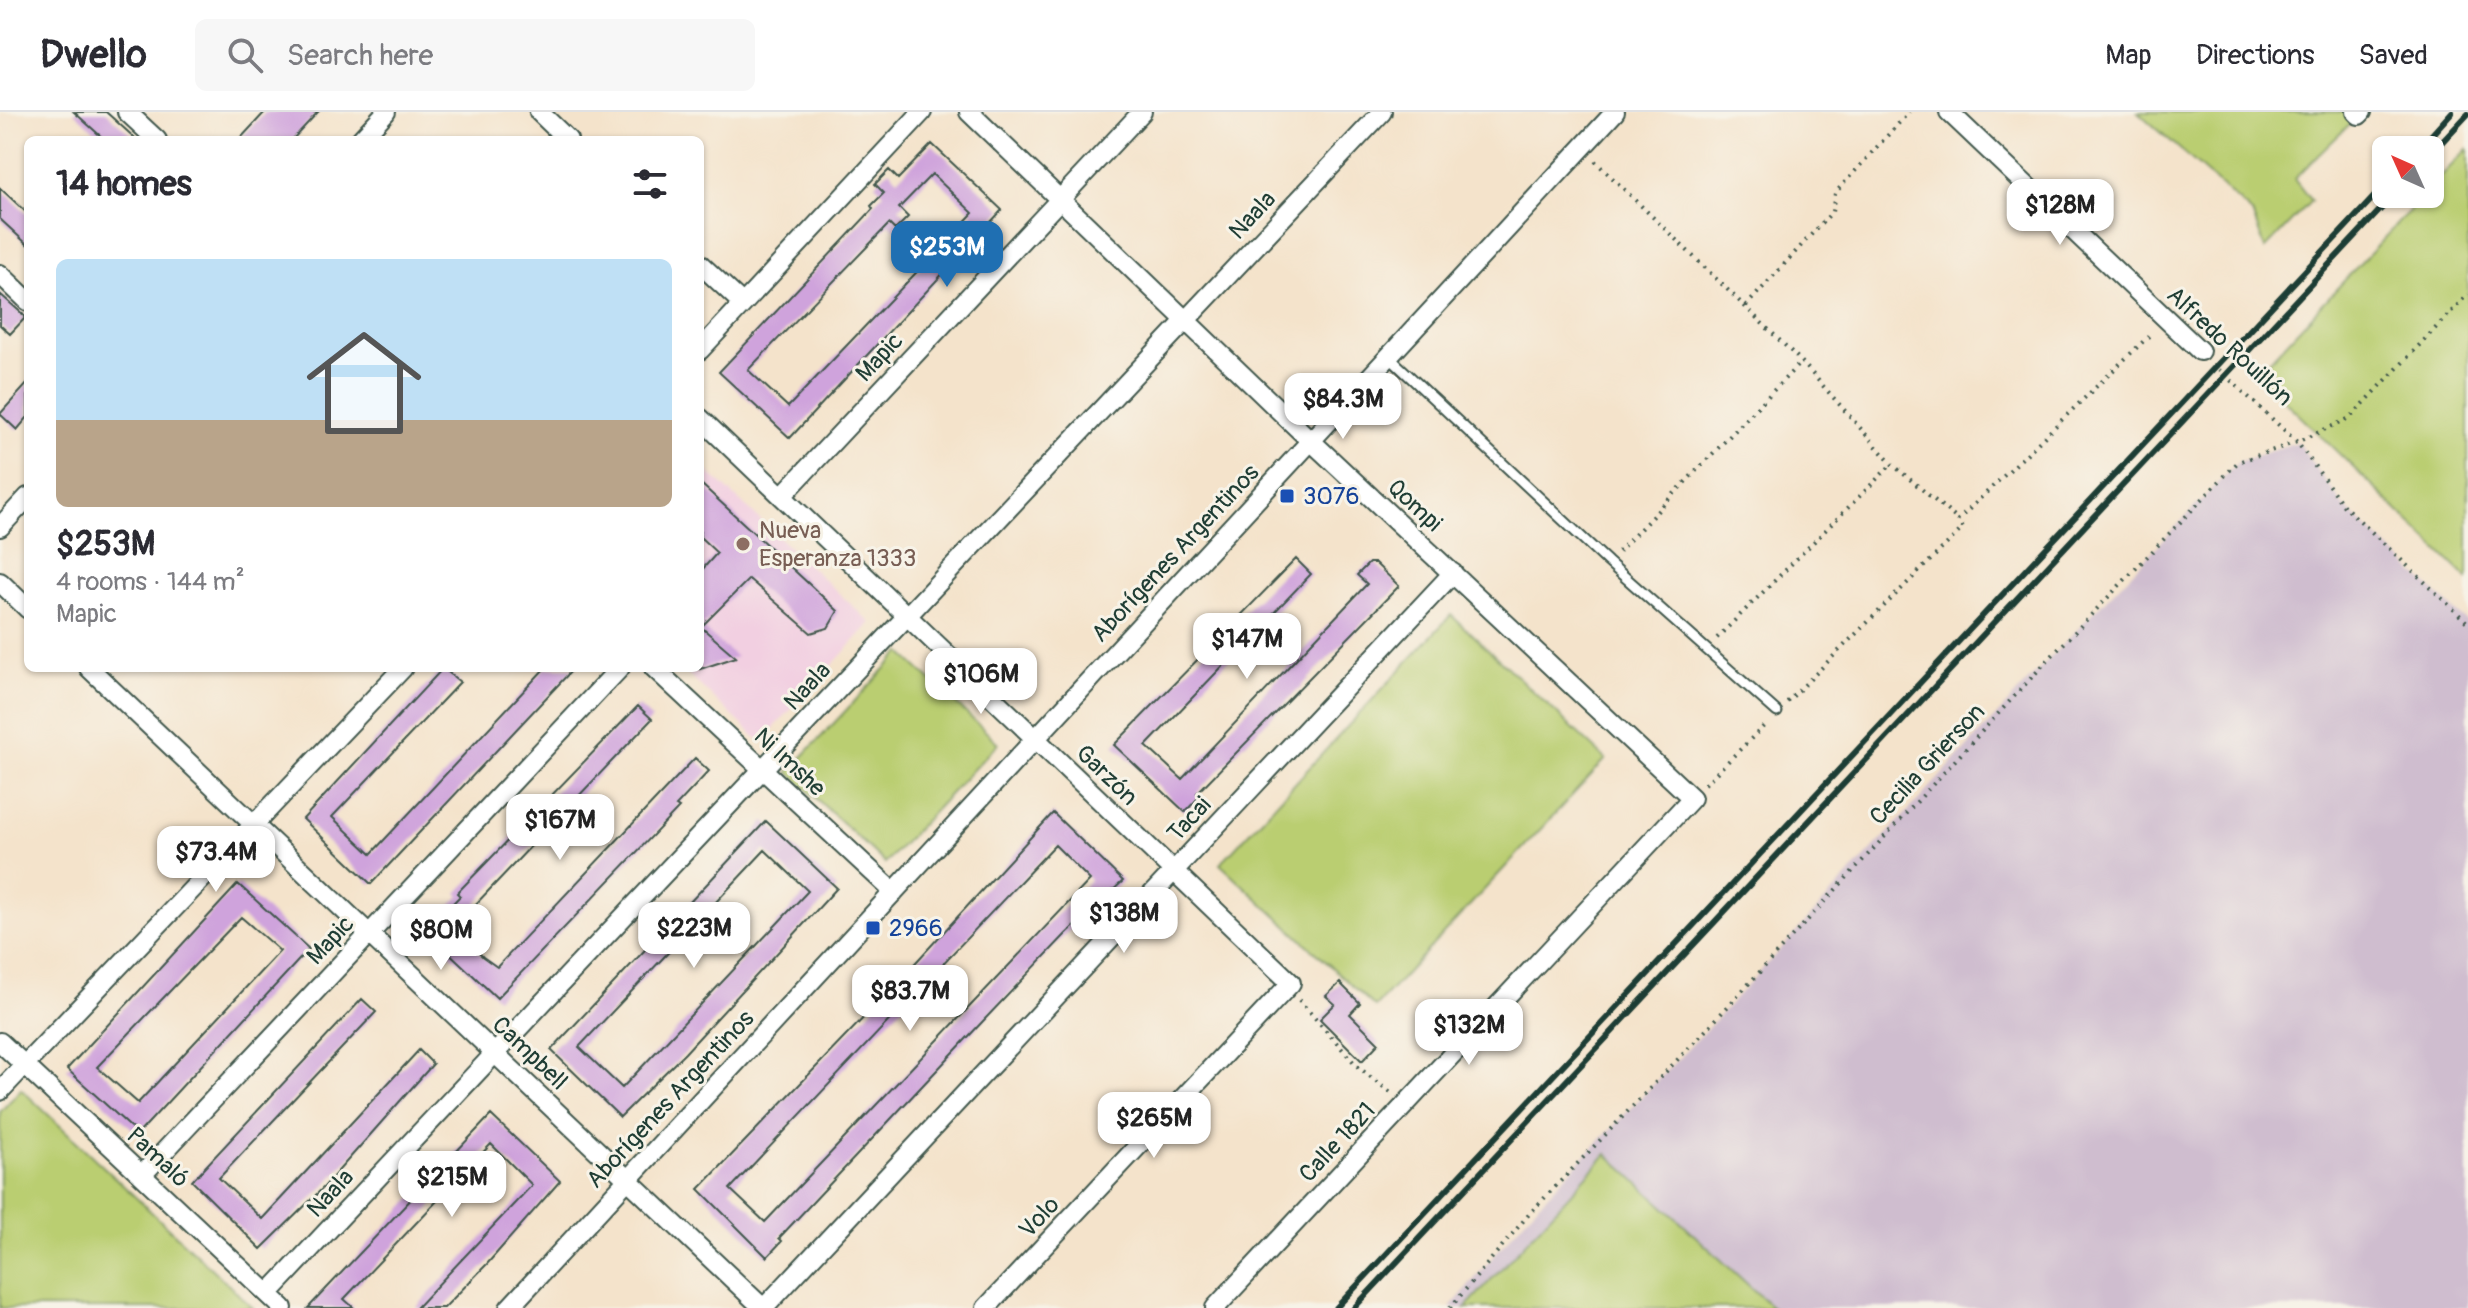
<!DOCTYPE html>
<html lang="en">
<head>
<meta charset="utf-8">
<style>
	:root { --surface:#fff; --page:#f7f7f7; --text:#2b2b33; --muted:#7c7c81; --line:#e1e1e2; --accent:#1f6fb2 }
	body { margin:0; font-family:Pangolin,sans-serif; background:var(--page); color:var(--text); height:100vh; display:flex; flex-direction:column; font-size:30px; white-space:nowrap }
	* { box-sizing:border-box; margin:0 }
	p { font-size:26px; color:var(--muted) }
	.icon { flex:none; width:44px; height:44px; fill:none; stroke:currentColor; stroke-width:2; stroke-linecap:round; stroke-linejoin:round }
	.map { position:relative; flex:1; overflow:hidden }
	.panel { position:absolute; left:24px; top:24px; width:680px; height:536px; display:flex; flex-direction:column; background:var(--surface); border-radius:12px; box-shadow:0 2px 6px #0004 }
	.panel>* { flex:none }
	.needle { width:52px; rotate:315deg }
	.fabs { position:absolute; left:2372px; top:24px; display:grid; gap:16px }
	.fabs a { display:grid; place-items:center; width:72px; height:72px; border-radius:12px; background:var(--surface); box-shadow:0 2px 6px #0004; font-size:40px }
	.price { position:absolute; translate:-50% -68px; padding:0 18px; border-radius:16px; background:#fff; color:#222; font-size:26px; line-height:52px; filter:drop-shadow(0 2px 4px #0008) }
	.price::after { content:''; position:absolute; left:50%; top:48px; width:24px; height:18px; margin-left:-12px; background:inherit; clip-path:polygon(0 0,100% 0,50% 100%) }
	.price.active { background:var(--accent); color:#fff }
	ul { padding:0; list-style:none }
	li { display:grid; align-content:center; gap:16px; height:424px; padding:0 32px }
	li span { display:grid; place-items:center; height:248px; border-radius:12px; color:#555 }
	li>.icon { margin-inline-start:auto }
	span .icon { width:144px; height:144px; fill:#fffc; stroke-width:1 }
	li b { font-size:34px }
	h2 { display:flex; justify-content:space-between; align-items:center; height:96px; padding:0 32px; font-size:34px }
	header { display:flex; align-items:center; gap:48px; box-sizing:border-box; height:112px; padding:0 40px; background:var(--surface); border-bottom:2px solid var(--line) }
	header strong { font-size:38px }
	nav { display:flex; gap:44px; margin-inline-start:auto; font-size:28px }
	.search { width:560px; height:72px; background:var(--page); display:flex; align-items:center; gap:20px; box-sizing:border-box; padding:0 28px; border-radius:12px; color:var(--muted); font-size:30px }
	.map>svg:first-child { display:block }
	.built { fill:#f2cfe1 }
	.industrial { fill:#cfbdcf }
	.green { fill:#bace71; stroke:#6c8652; stroke-width:2 }
	.building { fill:#cfa3dc; fill-rule:evenodd }
	.lines { fill:none; stroke-linecap:round; stroke-linejoin:round }
	.lane-casing { stroke:#3f564b; stroke-width:13 }
	.street-casing { stroke:#3f564b; stroke-width:22 }
	.path { stroke:#3f564b; stroke-width:4; stroke-dasharray:2 6; stroke-linecap:butt }
	.lane { stroke:#fff; stroke-width:9 }
	.street { stroke:#fff; stroke-width:18 }
	.rail { stroke:#1f3d34; stroke-width:6 }
	.transit-dot { fill:#1a4fb4; stroke:#f7f3e8; stroke-width:3 }
	.education-dot { fill:#8d6e63; stroke:#f7f3e8; stroke-width:3 }
	.labels { text-anchor:middle; stroke-width:6; stroke-linejoin:round; paint-order:stroke }
	.street-label { font-size:24px; fill:#1f3d34; stroke:#f7f3e8 }
	.transit-label { font-size:24px; fill:#164399; stroke:#f7f3e8; text-anchor:start }
	.education-label { font-size:24px; fill:#785e54; stroke:#f7f3e8; text-anchor:start }
</style>
</head>
<body>
<header>
<strong>Dwello</strong>
<div class="search"><svg class="icon" aria-label="search" viewBox="0 0 24 24"><circle cx="10" cy="10" r="6"/><path d="M15 15l6 6"/></svg>Search here</div>
<nav><a>Map</a><a>Directions</a><a>Saved</a></nav>
</header>
<div class="map">
<svg width="2468" height="1196" viewBox="0 0 2468 1196">
	<rect width="100%" height="100%" fill="#f7f3e8"/>
	<filter id="ink" filterUnits="userSpaceOnUse"><feTurbulence type="fractalNoise" baseFrequency=".0125" numOctaves="2"/><feDisplacementMap in="SourceGraphic" scale="16" xChannelSelector="R" yChannelSelector="G"/><feConvolveMatrix kernelMatrix="1 2 1 2 8 2 1 2 1" color-interpolation-filters="sRGB"/></filter>
	<filter id="wash" filterUnits="userSpaceOnUse"><feTurbulence type="fractalNoise" baseFrequency=".006" numOctaves="4" result="noise"/><feDisplacementMap in="SourceGraphic" scale="32" xChannelSelector="R" yChannelSelector="G"/><feGaussianBlur stdDeviation="1.8" result="paint"/><feColorMatrix in="noise" values="0 0 0 0 0 0 0 0 0 0 0 0 0 0 0 0 0 1.4 0 .05"/><feComposite in="paint" operator="in"/></filter>
	<g filter="url(#wash)">
		<rect width="100%" height="100%" fill="#f4e3cb"/>
		<!-- built -->
		<path class="built" d="M700,352l171,159 -110,119 -80,-74h19z"/>
		<!-- industrial -->
		<path class="industrial" d="M2297,330l46,63 125,118v685h-1018l80,-95 176,-183 339,-367 193,-201z"/>
		<!-- green -->
		<path class="green" d="M2138,0h207l8,9 -59,58 17,22 -46,48 -13,-36z
			M2468,36v431l-211,-205 168,-180h5v-6z
			M1451,503l155,144 -231,248 -155,-143z
			M901,540l97,91 -113,120 -97,-91z
			M21,977l232,219h-253v-196z
			M1607,1042l166,154h-308z"/>
		<g id="blocks">
			<!-- building -->
			<path class="building" d="M74,0h32l31,28h-32z
				M265,0h53l-26,28h-53z
				M932,32l70,66 -212,228 -71,-66 154,-163 -2,-3 13,-13 -9,-9 14,-14 9,9zM932,62l41,39 -185,194 -40,-37 141,-146 6,6 13,-13 -9,-9z
				M0,76l28,26v31l-28,-26z
				M0,182l26,23 -16,17 -10,-9z
				M28,271v34l-11,13 -17,-16z
				M700,371l138,128 -10,17 -17,5 -62,-54 -48,48 35,30 -36,12v-97l17,-19 -17,-16z
				M1296,447l15,15 -165,172 36,33 185,-195 -10,-9 12,-12h6l24,23 -202,207 3,3 -15,16 -71,-67z
				M443,556l17,14 -128,135 39,37 174,-186h29l-203,216 -68,-65z
				M638,594l14,13 -199,209 30,29 14,10 198,-209 14,13 -33,35 3,2 -182,190 -71,-67 34,-35 -3,-3z
				M1053,701l70,68 -57,53 -82,86 -205,218 3,3 -15,16 -68,-68 196,-204zM1055,733l35,35 -325,342 -35,-33z
				M766,709l71,67 -152,165 -65,64 -69,-67zM765,738l43,41 -186,197 -43,-41z
				M238,772l71,65 -171,185 -71,-65zM241,805l39,34 -142,152 -41,-36z
				M1340,871l20,20 -10,11 29,29 -17,18 -42,-42 15,-15 -9,-8z
				M362,887l14,13 -157,166 43,41 157,-169 14,14 -109,123 -63,62 -69,-68z
				M491,1003l69,66 -73,83 -43,44h-28l116,-123 -41,-41 -147,155 10,9h-46z"/>
		</g>
	</g>
	<g filter="url(#ink)">
		<use href="#blocks" fill-opacity="0" stroke="#3f564b" stroke-width="2"/>
		<g class="lines">
			<defs>
				<path id="lane" d="M1389,245l219,205 169,150"/>
				<path id="street" d="M127,0l30,28
					M539,0l29,28
					M969,0l342,329 381,357 -477,510
					M1949,0l251,239
					M2356,0l3,3 3,-3
					M360,28l26,-28
					M700,152l42,39
					M0,162l28,27
					M700,238l222,-238
					M700,306l591,565 -305,325
					M782,384l360,-384
					M0,415l28,-30
					M0,470l28,27
					M89,556l674,640
					M654,556l240,224
					M0,930l283,266
					M0,979l403,-423
					M142,1063l478,-507
					M268,1182l1114,-1182
					M509,1196l1106,-1196
					M764,1196l689,-735"/>
			</defs>
			<!-- lane casing -->
			<use href="#lane" class="lane-casing"/>
			<!-- street casing -->
			<use href="#street" class="street-casing"/>
			<!-- path -->
			<path class="path" d="M1595,49l206,200 91,103 66,56
				M1746,194l86,-94 3,-19 74,-81
				M2213,252l84,78 46,63 125,118
				M1618,440l183,-190
				M1717,526l175,-174
				M1787,590l176,-174 -5,-8 195,-188
				M1705,672l62,-61
				M1299,888l59,67 33,26
				M1450,1196l80,-95 176,-183 339,-367 193,-201 59,-20 53,-24 118,-124"/>
			<!-- lane -->
			<use href="#lane" class="lane"/>
			<!-- street -->
			<use href="#street" class="street"/>
			<!-- rail -->
			<path class="rail" d="M2418,38l34,-38
				M2430,43l38,-41
				M1336,1196l1050,-1124
				M1354,1196l1041,-1114"/>
		</g>
	</g>
	<!-- markers -->
	<g class="transit-dot">
		<rect x="1279" y="376" width="16" height="16" rx="4"/>
		<rect x="865" y="808" width="16" height="16" rx="4"/>
	</g>
	<circle class="education-dot" cx="743" cy="432" r="8"/>
	<g class="labels">
		<!-- street labels -->
		<g class="street-label">
			<text transform="translate(1252 103) rotate(-47)" y="8">Naala</text>
			<text transform="translate(2230 234) rotate(43)" y="8">Alfredo Rouillón</text>
			<text transform="translate(879 245) rotate(-47)" y="8">Mapic</text>
			<text transform="translate(1415 393) rotate(43)" y="8">Qompi</text>
			<text transform="translate(1175 441) rotate(-47)" y="8">Aborígenes Argentinos</text>
			<text transform="translate(807 574) rotate(-47)" y="8">Naala</text>
			<text transform="translate(790 650) rotate(43)" y="8">Ni Imshe</text>
			<text transform="translate(1927 652) rotate(-47)" y="8">Cecilia Grierson</text>
			<text transform="translate(1107 663) rotate(44)" y="8">Garzón</text>
			<text transform="translate(1189 707) rotate(-47)" y="8">Tacai</text>
			<text transform="translate(330 828) rotate(-47)" y="8">Mapic</text>
			<text transform="translate(530 941) rotate(44)" y="8">Campbell</text>
			<text transform="translate(670 987) rotate(-47)" y="8">Aborígenes Argentinos</text>
			<text transform="translate(1337 1030) rotate(-47)" y="8">Calle 1821</text>
			<text transform="translate(158 1045) rotate(43)" y="8">Pamaló</text>
			<text transform="translate(330 1081) rotate(-47)" y="8">Naala</text>
			<text transform="translate(1039 1105) rotate(-47)" y="8">Volo</text>
		</g>
		<!-- transit labels -->
		<g class="transit-label">
			<text x="1303" y="392">3076</text>
			<text x="889" y="824">2966</text>
		</g>
		<!-- education labels -->
		<g class="education-label">
			<text x="759" y="426">Nueva<tspan x="759" dy="28">Esperanza 1333</tspan></text>
		</g>
	</g>
</svg>
<div class="fabs">
<a><svg class="needle" viewBox="-14 -14 28 28"><path d="M0-13l5 13h-10z" fill="#e53935"/><path d="M0 13l5-13h-10z" fill="#7c7c81"/></svg></a>
</div>
<b class="price" style="left:2060px;top:135px">$128M</b>
<b class="price active" style="left:947px;top:177px">$253M</b>
<b class="price" style="left:1343px;top:329px">$84.3M</b>
<b class="price" style="left:1247px;top:569px">$147M</b>
<b class="price" style="left:981px;top:604px">$106M</b>
<b class="price" style="left:560px;top:750px">$167M</b>
<b class="price" style="left:216px;top:782px">$73.4M</b>
<b class="price" style="left:1124px;top:843px">$138M</b>
<b class="price" style="left:694px;top:858px">$223M</b>
<b class="price" style="left:441px;top:860px">$80M</b>
<b class="price" style="left:910px;top:921px">$83.7M</b>
<b class="price" style="left:1469px;top:955px">$132M</b>
<b class="price" style="left:1154px;top:1048px">$265M</b>
<b class="price" style="left:452px;top:1107px">$215M</b>
<section class="panel">
<h2>14 homes<svg class="icon" aria-label="filters" viewBox="0 0 24 24"><path d="M4 7h16M4 17h16"/><circle cx="9" cy="7" r="2"/><circle cx="15" cy="17" r="2"/></svg></h2>
<ul>
<li><span style="background:linear-gradient(#bfe0f5 65%,#b9a48a 0)"><svg class="icon" aria-label="home" viewBox="0 0 24 24"><path d="M3 11l9-7 9 7M6 9v11h12V9"/></svg></span><div><b>$253M</b><p>4 rooms · 144 m²</p><p>Mapic</p></div></li>
</ul>
</section>
</div>
</body>
</html>
